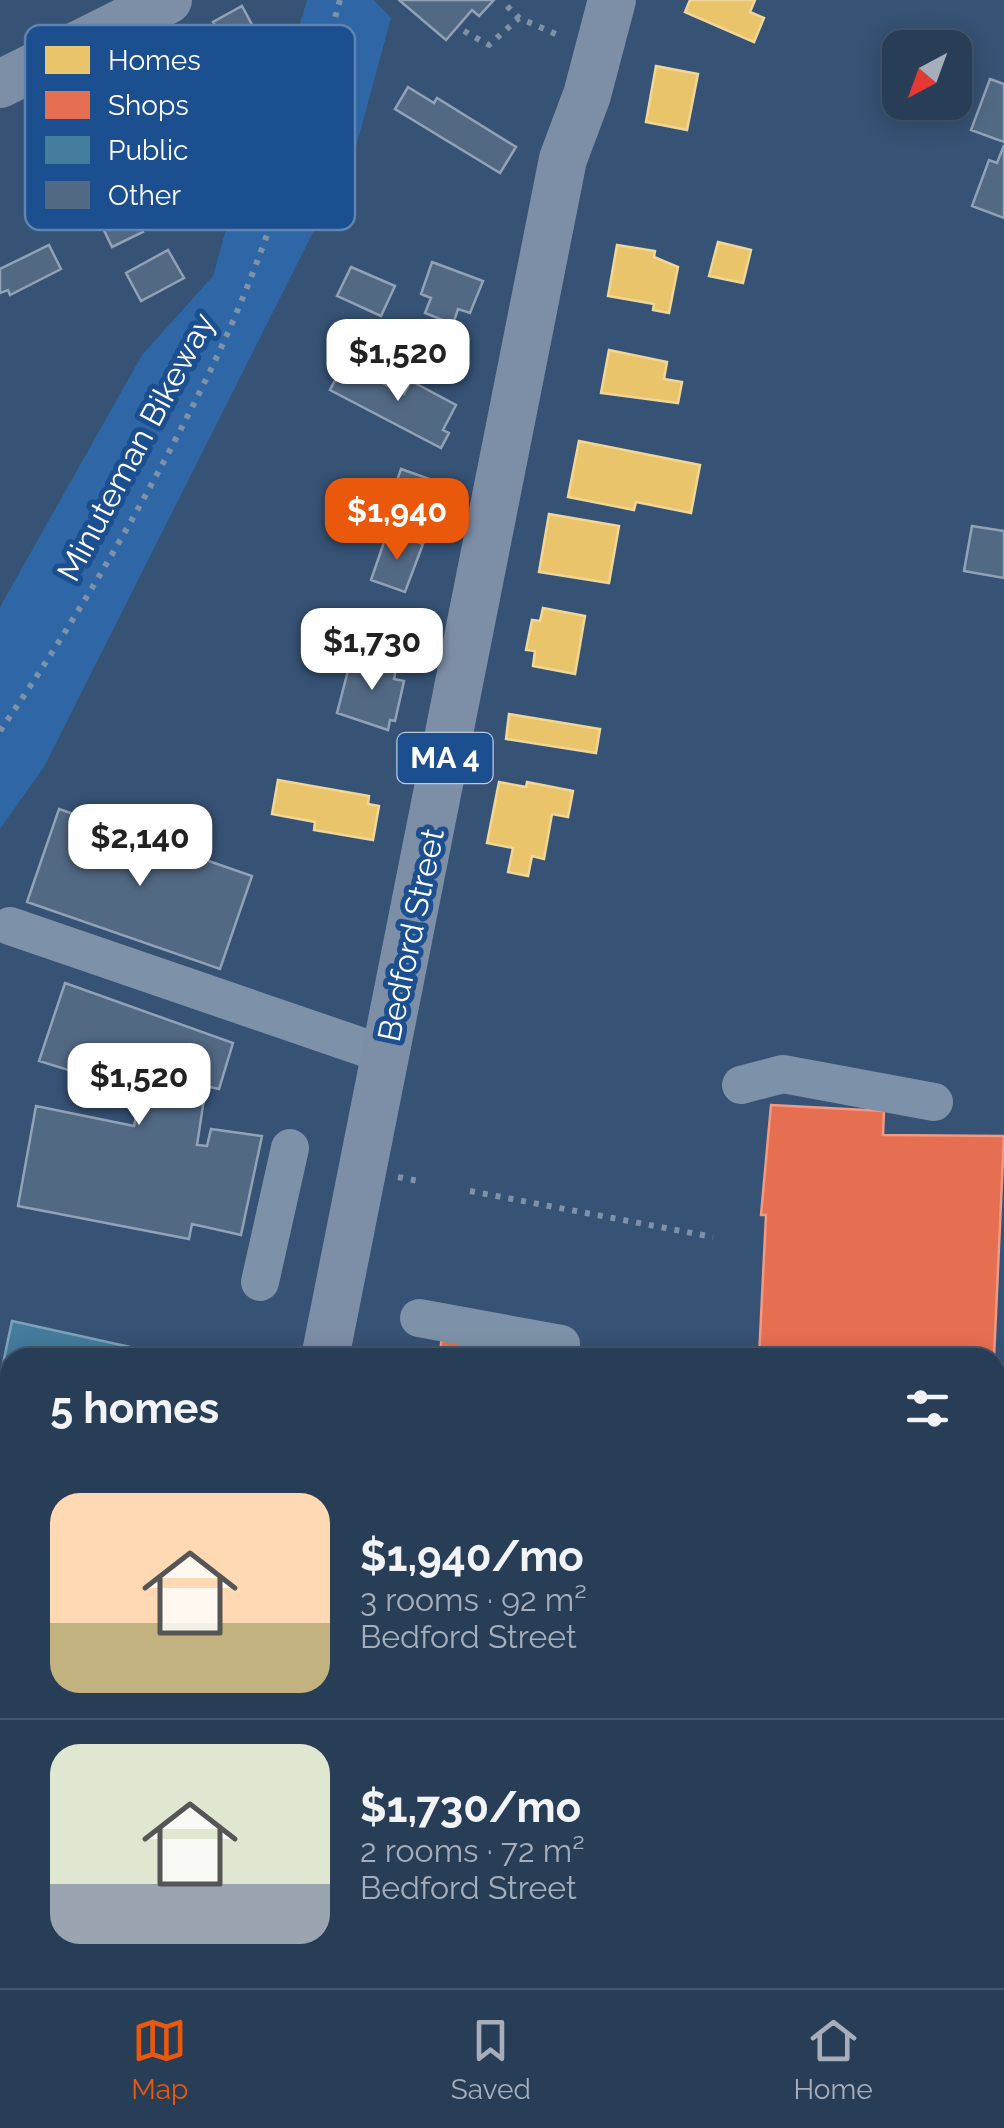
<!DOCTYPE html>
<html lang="en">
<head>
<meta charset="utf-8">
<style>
	:root { --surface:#283e57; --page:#344961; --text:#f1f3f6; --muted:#a5aeba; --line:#44576d; --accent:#ea580c }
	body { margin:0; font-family:Raleway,sans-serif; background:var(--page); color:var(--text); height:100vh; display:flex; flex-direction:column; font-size:38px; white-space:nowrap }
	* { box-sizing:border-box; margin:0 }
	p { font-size:32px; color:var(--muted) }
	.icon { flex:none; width:55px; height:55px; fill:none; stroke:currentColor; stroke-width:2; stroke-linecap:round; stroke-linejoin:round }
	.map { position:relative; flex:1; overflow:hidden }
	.sheet { position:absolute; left:0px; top:1348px; width:1005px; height:642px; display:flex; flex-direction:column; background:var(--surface); border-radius:30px 30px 0 0; box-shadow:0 5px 25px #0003,0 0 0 2px var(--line) }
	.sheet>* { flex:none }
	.needle { width:65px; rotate:221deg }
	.buttons { position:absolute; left:882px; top:30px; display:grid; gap:20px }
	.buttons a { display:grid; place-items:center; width:90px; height:90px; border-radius:20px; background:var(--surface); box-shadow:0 5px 25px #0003,0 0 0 2px var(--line); font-size:50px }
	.price { position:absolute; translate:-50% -85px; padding:0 22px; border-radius:20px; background:#fff; color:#222; font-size:32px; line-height:65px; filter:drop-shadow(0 2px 5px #0008) }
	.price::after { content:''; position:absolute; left:50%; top:60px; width:30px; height:22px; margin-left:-15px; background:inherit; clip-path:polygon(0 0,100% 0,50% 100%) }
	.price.active { background:var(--accent); color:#fff }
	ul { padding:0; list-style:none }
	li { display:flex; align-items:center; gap:30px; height:250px; padding:0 50px }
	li+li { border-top:2px solid var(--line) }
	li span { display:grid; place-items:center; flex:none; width:280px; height:200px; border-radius:30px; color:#555 }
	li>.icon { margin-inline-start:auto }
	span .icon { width:120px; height:120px; fill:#fffc; stroke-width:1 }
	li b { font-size:42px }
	h2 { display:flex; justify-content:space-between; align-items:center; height:120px; padding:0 50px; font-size:42px }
	.tabs { display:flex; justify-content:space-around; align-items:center; height:140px; border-top:2px solid var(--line); background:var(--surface); font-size:28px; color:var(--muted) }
	.tabs a { display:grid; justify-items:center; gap:5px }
	.tabs .active { color:var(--accent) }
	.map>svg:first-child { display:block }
	.green { fill:#2f66a5 }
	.homes { fill:#e9c46a; stroke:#f0d697; stroke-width:2.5 }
	.shops { fill:#e76f51; stroke:#ee9a85; stroke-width:2.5 }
	.public { fill:#457b9d; stroke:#7da3ba; stroke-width:2.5 }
	.building { fill:#526984; stroke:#92a2b6; stroke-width:2.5 }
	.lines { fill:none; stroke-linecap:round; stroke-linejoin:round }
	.path { stroke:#7d92a8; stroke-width:6; stroke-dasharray:5 8; stroke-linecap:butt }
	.minor { stroke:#7d92a8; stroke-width:38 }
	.major { stroke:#7d8ea7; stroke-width:48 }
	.labels { text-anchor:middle; stroke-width:10; stroke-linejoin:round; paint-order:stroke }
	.shield { fill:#1b4f8f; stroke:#bbcadd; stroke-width:2.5 }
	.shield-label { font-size:30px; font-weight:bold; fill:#fff }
	.street-label { font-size:32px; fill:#fff; stroke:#1b4f8f }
	.key { fill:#1b4f8f; stroke:#5f84b1; stroke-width:2.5 }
	.key-label { font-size:28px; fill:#fff }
</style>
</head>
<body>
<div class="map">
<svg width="1004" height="1988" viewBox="0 0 1004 1988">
	<rect width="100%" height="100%" fill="#365274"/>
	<!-- green -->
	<path class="green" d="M307,0h67l17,18 -35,129 -312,620 -44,62v-222l142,-252 71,-79 50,-180h15z"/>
	<!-- homes -->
	<path class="homes" d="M690,0h65l-5,12 14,6 -10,24 -69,-30z
		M656,66l42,8 -11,56 -41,-8z
		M718,242l33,8 -8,33 -34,-7z
		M617,245l38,6 -1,6 24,10 -9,46 -16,-3 1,-6 -46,-8z
		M609,350l58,12 -3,17 18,3 -4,21 -77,-10z
		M579,441l121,24 -9,48 -55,-11 -2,8 -66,-13z
		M549,514l70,12 -10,57 -70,-11z
		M543,608l42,8 -10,58 -42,-8 2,-15 -9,-1 6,-30 8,1z
		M509,714l91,15 -4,24 -90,-14z
		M278,780l91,16 -1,8 11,2 -6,34 -59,-10 1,-8 -43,-8z
		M499,782l27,5 1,-5 46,9 -5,26 -16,-3 -8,45 -12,-3 -4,20 -20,-4 5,-24 -26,-5z"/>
	<!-- shops -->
	<path class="shops" d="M771,1105l113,6 -1,24 121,1 -10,222h-235l7,-143h-5z
		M442,1337l100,21h-103z
		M0,1648l10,2v55l-10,-2z
		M0,1703l10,2v66l-10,-2z
		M540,1980h228l-1,8h-228z"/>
	<!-- public -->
	<path class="public" d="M12,1321l168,37h-170v164l-10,-2v-142z"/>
	<!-- building -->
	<path class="building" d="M399,0h95l-15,16 -7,-6 -26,30z
		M242,6l36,67 -29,15 -36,-66z
		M990,79l14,5v58l-33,-12z
		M408,87l26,16 3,-5 79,49 -16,26 -105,-64z
		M105,119l29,61 -16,7 10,20 11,-5 8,18 -8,3 4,9 -31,15 -21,-44 -5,3 -16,-31 -8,4 -16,-31z
		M1004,145v73l-32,-12 17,-46 8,3z
		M49,245l12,24 -51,26 -2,-5 -8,3v-24z
		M168,250l16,28 -43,23 -15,-28z
		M432,262l51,19 -13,32 -12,-4 -5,15 -28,-11 6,-15 -10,-4z
		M351,267l44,19 -14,30 -44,-20z
		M344,363l60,31 7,-13 45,24 -13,25 6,3 -8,15 -111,-58z
		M401,469l34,12 -14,40 -34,-12z
		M972,526l32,5v47l-40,-7z
		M402,536l21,8 -18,48 -34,-12 14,-41 14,5z
		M375,655l23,5 -4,19 10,2 -9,40 -5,-1 -2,10 -51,-17 13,-50 22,5z
		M59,809l193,67 -32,93 -193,-67z
		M65,983l168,60 -14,46 -13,-3 -9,59 10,1 4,-17 51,7 -21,99 -49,-11 -3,15 -171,-33 18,-100 98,20 8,-36 -6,-4 8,-22 -41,-14 -9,28 -55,-17z
		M0,1830l10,2v148h108l-2,8h-116z
		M995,1840l9,1v147h-86l2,-8h75z"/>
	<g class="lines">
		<!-- path -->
		<path class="path" d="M507,6l12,12 39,17
			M464,31l25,14 30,-27
			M0,731c79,-115 152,-240 213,-366 55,-115 93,-243 127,-365
			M398,1177l25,5
			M470,1191l243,46
			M323,1988v-8"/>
		<!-- minor -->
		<path class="minor" d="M10,926l376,129
			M741,1085l42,-11 151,28
			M260,1282l30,-134
			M419,1318l142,26 -1,14
			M0,1560l10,2"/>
		<!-- major -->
		<path class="major" d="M0,84l168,-84
			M325,1358l238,-1199 24,-64 25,-95
			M995,1669l9,-1
			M196,1988l1,-8"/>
	</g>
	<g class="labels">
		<!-- shield labels -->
		<rect class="shield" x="397.5" y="733" width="95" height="50" rx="8"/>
		<g class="shield-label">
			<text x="445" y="768">MA 4</text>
		</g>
		<!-- street labels -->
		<g class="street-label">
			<text transform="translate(136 447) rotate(-62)" y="11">Minuteman Bikeway</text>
			<text transform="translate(411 935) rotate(-78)" y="11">Bedford Street</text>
		</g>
	</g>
	<!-- legend -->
	<rect x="25" y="25" width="330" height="205" rx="15" class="key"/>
	<rect x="45" y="46" width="45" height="28" fill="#e9c46a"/>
	<rect x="45" y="91" width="45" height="28" fill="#e76f51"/>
	<rect x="45" y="136" width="45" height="28" fill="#457b9d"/>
	<rect x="45" y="181" width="45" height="28" fill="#526984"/>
	<g class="key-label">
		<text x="108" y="70">Homes</text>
		<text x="108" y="115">Shops</text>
		<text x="108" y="160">Public</text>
		<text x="108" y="205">Other</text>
	</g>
</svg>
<div class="buttons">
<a><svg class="needle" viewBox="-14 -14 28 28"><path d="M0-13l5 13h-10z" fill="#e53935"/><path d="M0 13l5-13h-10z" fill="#a5aeba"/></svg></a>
</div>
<b class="price" style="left:398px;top:404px">$1,520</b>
<b class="price active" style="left:397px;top:563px">$1,940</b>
<b class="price" style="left:372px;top:693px">$1,730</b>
<b class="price" style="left:140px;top:889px">$2,140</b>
<b class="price" style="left:139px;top:1128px">$1,520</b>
<section class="sheet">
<h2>5 homes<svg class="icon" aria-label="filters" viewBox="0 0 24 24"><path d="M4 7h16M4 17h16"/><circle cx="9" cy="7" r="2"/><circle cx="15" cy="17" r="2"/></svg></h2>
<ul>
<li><span style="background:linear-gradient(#ffd9b3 65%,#c2b280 0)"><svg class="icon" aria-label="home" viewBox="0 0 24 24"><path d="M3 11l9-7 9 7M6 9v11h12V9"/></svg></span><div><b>$1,940/mo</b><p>3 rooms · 92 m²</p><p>Bedford Street</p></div></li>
<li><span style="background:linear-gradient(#dfe7d0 70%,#9aa5b1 0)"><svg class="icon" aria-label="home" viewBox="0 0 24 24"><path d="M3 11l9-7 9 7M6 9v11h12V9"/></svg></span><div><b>$1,730/mo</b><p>2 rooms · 72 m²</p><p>Bedford Street</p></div></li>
</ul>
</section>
</div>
<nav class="tabs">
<a class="active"><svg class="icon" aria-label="map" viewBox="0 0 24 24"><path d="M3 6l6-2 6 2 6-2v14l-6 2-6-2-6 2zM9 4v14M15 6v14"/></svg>Map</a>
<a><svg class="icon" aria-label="saved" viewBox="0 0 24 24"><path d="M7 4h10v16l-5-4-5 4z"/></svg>Saved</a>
<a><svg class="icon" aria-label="home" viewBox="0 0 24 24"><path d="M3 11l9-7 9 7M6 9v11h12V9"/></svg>Home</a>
</nav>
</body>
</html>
